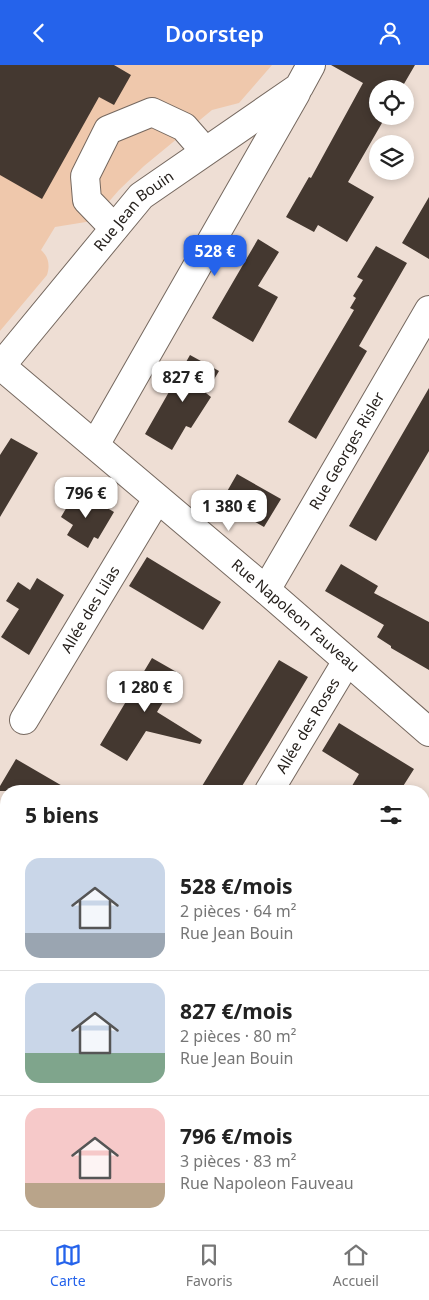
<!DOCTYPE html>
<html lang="fr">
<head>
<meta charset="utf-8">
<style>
	:root { --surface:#fff; --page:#f2f2f2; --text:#222; --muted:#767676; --line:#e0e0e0; --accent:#2563eb }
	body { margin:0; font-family:"Noto Sans",sans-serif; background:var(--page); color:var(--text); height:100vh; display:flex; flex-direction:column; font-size:19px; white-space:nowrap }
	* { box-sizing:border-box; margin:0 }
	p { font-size:16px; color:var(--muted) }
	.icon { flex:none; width:28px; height:28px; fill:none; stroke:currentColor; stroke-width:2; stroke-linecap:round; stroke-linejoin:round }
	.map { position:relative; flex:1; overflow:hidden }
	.panel { position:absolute; left:0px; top:720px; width:430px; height:445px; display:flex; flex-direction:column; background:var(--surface); border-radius:20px 20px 0 0; box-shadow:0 2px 8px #0003 }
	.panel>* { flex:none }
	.buttons { position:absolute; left:369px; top:15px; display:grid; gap:10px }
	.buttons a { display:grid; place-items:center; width:45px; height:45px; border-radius:50%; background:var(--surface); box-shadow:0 2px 8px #0003; font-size:25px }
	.price { position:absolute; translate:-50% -42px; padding:0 11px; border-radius:10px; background:#fff; color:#222; font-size:16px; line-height:32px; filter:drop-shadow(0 1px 2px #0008) }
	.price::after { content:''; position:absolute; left:50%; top:30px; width:15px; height:11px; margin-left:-8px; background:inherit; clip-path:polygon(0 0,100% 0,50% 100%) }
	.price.active { background:var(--accent); color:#fff }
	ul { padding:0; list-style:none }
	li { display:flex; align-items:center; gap:15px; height:125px; padding:0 25px }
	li+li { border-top:1px solid var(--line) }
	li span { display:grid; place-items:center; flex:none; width:140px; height:100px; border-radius:15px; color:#555 }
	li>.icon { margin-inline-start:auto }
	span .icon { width:60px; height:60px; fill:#fffc; stroke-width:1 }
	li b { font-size:21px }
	h2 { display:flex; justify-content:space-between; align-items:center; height:60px; padding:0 25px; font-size:21px }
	header { display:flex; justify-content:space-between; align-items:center; height:65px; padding:0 25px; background:var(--accent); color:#fff; font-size:22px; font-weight:600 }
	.tab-bar { display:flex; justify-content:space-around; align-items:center; height:70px; border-top:1px solid var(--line); background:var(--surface); font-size:14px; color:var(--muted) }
	.tab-bar a { display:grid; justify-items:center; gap:2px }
	.tab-bar .active { color:var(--accent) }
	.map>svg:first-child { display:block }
	.green { fill:#efc8ac }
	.building { fill:#443830 }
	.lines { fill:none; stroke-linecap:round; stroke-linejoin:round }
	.minor-casing { stroke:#75685f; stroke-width:30 }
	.minor { stroke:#fff; stroke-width:28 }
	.labels { text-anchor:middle; stroke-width:5; stroke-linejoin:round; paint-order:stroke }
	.street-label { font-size:15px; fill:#26211d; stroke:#eeded4 }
</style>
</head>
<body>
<header><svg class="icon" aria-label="back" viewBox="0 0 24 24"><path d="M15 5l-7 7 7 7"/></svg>Doorstep<svg class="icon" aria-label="person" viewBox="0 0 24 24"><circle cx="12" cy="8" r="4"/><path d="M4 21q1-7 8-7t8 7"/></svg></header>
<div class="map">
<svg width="429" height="1165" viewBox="0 0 429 1165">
	<rect width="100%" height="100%" fill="#eeded4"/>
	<!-- green -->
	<path class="green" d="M0,0h272l-33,38 -27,7 -68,56 -25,24 -27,31 -37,6 -14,23c8,7 9,16 6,25l-47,56z
		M0,791l6,4v364h418v-202l5,-8v216h-429z"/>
	<!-- building -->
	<path class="building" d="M0,0h114l17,10 -17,30 -15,-8 -57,102 -42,-24z
		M331,0h84l-14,24h-23v27h8l-38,66 26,15 -27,45 -29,-17 -4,7 -28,-15 23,-40 2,1 52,-95z
		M429,132v62l-27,-16z
		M258,174l21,13 -21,34 20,11 -25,45 -41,-24z
		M376,181l31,17 -48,83 8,5 -51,88 -28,-17 66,-112 -4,-2 6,-10 -3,-2 10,-16 -6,-3z
		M190,290l29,16 -13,22 5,4 -20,31 -5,-2 -14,24 -27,-16z
		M429,323v63l-53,90 -27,-15z
		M11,373l27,15 -38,64v-62z
		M237,409l44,25 -17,28 -43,-25z
		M77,425l37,22 -16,27 -4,-2 -6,11 -21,-13 6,-10 -12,-8z
		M147,492l74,45 -18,28 -74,-44z
		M341,499l37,22 -4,7 55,29v48l-38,-22v-2l-14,-9 7,-12 -59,-34z
		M37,513l27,17 -35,60 -28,-18 18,-28 -13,-8 12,-19 12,8z
		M152,593l28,16 -23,38 45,28 -2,4 -54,-13 -19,30 -27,-16z
		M279,595l29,17 -39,65 -30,49h-40z
		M339,658l75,46 -14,22h-51l10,-17 -37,-23z
		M16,694l55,32h-71v-5z"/>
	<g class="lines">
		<defs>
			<g id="minor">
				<path d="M114,163l-27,-28 -2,-24 23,-46 44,-18 32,15 21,24"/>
				<path id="s1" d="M1,301l265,224 163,142"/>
				<path id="s2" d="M0,302l141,-171 158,-109 12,-22"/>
				<path d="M95,380l201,-352"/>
				<path id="s3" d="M266,525l163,-280"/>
				<path id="s4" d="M24,655l133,-221"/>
				<path id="s5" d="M269,726l78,-130"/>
				<path d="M424,931l5,-9"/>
				<path d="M281,1165l4,-6"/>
			</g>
		</defs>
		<!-- minor casing -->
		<use href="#minor" class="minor-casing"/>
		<!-- minor -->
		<use href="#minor" class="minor"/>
	</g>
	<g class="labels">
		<!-- street labels -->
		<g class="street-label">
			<text dy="5" stroke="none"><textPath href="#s2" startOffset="206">Rue Jean Bouin</textPath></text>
			<text dy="5" stroke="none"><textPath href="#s3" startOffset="161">Rue Georges Risler</textPath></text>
			<text dy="5" stroke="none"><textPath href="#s4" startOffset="129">Allée des Lilas</textPath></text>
			<text dy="5" stroke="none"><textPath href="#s1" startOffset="386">Rue Napoleon Fauveau</textPath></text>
			<text dy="5" stroke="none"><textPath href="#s5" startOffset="76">Allée des Roses</textPath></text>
		</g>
	</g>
</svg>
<div class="buttons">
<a><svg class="icon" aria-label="locate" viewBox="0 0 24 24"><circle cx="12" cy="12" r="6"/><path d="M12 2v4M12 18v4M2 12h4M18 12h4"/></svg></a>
<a><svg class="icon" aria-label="layers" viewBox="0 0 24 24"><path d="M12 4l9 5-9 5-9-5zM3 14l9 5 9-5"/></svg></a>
</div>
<b class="price active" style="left:215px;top:212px">528 €</b>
<b class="price" style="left:183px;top:338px">827 €</b>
<b class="price" style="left:86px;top:454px">796 €</b>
<b class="price" style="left:229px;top:467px">1 380 €</b>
<b class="price" style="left:145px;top:648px">1 280 €</b>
<section class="panel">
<h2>5 biens<svg class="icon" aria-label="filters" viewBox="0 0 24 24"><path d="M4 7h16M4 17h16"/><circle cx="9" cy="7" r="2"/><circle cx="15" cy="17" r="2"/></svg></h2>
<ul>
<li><span style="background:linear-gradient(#c9d6e8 75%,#9aa5b1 0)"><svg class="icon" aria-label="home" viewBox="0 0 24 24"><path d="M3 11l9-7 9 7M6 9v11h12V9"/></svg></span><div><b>528 €/mois</b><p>2 pièces · 64 m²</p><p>Rue Jean Bouin</p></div></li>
<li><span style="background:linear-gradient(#c9d6e8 70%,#7fa58c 0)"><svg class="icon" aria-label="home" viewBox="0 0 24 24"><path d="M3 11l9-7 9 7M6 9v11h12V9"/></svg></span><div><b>827 €/mois</b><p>2 pièces · 80 m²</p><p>Rue Jean Bouin</p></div></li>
<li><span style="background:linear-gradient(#f6c9c9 75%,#b9a48a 0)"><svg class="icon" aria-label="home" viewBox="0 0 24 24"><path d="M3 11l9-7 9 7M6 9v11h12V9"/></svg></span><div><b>796 €/mois</b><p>3 pièces · 83 m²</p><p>Rue Napoleon Fauveau</p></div></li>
</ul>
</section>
</div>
<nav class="tab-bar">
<a class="active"><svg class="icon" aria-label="map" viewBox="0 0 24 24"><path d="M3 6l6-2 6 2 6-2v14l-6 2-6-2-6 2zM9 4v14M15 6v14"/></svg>Carte</a>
<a><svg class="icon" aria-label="saved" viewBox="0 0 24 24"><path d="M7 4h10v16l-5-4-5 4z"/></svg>Favoris</a>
<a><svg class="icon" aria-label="home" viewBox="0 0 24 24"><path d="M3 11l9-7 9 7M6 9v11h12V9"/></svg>Accueil</a>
</nav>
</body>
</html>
